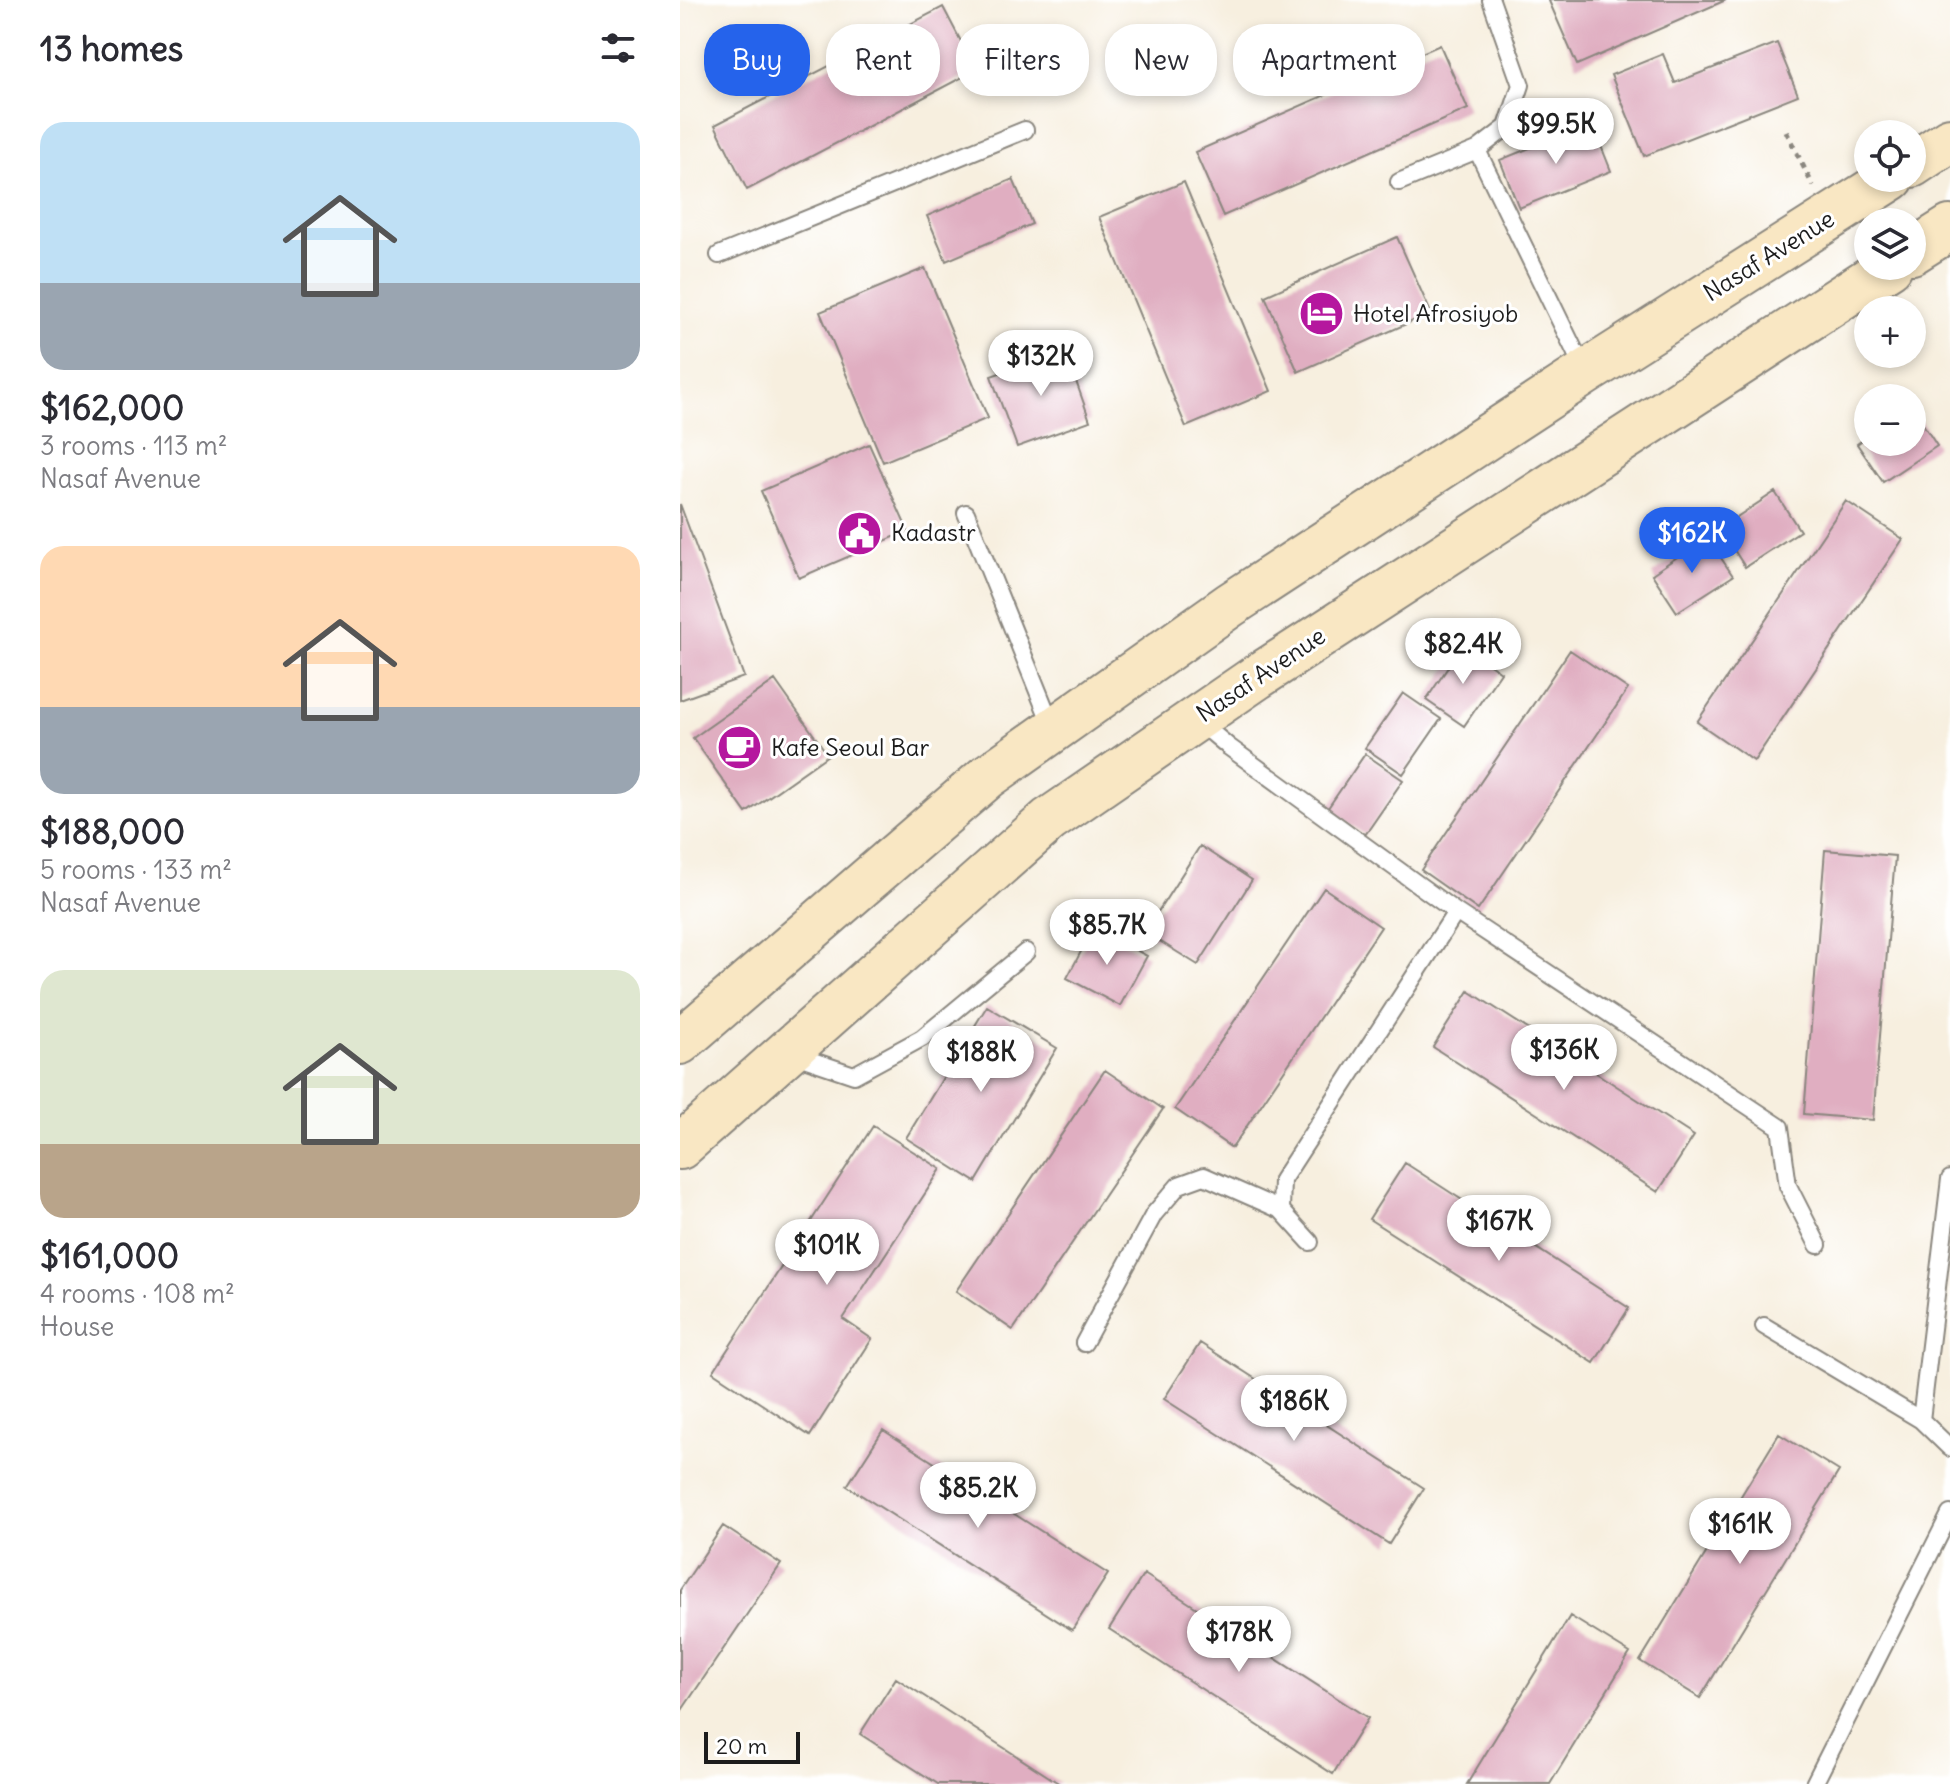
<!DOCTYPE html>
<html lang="en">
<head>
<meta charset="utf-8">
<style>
	:root { --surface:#fff; --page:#f2f2f3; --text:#2b2b33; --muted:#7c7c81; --accent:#2563eb }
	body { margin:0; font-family:Delius,sans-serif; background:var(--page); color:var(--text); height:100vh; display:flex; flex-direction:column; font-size:30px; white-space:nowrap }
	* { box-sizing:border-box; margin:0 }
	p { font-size:26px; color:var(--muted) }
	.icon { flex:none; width:44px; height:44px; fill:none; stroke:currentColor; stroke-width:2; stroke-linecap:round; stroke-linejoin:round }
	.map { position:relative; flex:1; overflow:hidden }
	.drawer { display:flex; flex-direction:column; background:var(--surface); width:680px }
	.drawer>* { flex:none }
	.banner { position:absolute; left:24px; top:24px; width:760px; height:72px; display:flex; gap:16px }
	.buttons { position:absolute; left:1174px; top:120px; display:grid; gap:16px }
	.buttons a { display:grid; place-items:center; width:72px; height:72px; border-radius:50%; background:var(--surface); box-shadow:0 4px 12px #0003; font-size:40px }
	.scale { position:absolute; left:24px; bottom:20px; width:96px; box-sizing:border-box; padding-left:8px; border:4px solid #1c1c1c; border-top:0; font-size:22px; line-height:28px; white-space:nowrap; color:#1c1c1c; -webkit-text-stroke:6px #fff; paint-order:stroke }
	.price { position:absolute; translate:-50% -68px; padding:0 18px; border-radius:28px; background:#fff; color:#222; font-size:26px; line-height:52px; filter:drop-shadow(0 2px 4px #0008) }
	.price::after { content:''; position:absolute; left:50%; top:48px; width:24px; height:18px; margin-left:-12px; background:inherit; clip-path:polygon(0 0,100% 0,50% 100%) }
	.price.current { background:var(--accent); color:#fff }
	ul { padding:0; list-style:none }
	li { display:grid; align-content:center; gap:16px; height:424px; padding:0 40px }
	li span { display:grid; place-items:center; height:248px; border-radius:24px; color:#555 }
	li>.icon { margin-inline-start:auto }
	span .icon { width:144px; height:144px; fill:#fffc; stroke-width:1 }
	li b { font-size:34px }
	h2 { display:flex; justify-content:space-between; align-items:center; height:96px; padding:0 40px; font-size:34px }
	.chip { padding:0 28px; border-radius:32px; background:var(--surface); box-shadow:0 4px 12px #0003; font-size:28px; line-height:72px }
	.chip.current { background:var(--accent); color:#fff }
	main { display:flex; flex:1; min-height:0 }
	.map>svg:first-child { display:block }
	.building { fill:#e0aec1 }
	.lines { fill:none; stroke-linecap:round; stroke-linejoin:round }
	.lane-casing { stroke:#8a867e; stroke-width:20 }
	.secondary-casing { stroke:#8a867e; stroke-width:48 }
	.path { stroke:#8a867e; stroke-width:5; stroke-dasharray:6 6; stroke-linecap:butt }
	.lane { stroke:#fff; stroke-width:16 }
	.secondary { stroke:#f9e7c3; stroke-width:44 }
	.labels { text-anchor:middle; stroke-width:6; stroke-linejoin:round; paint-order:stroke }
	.street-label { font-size:24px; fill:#1c1c1c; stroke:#fff }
	.poi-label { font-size:24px; fill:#1c1c1c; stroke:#fff; text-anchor:start }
</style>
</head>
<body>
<main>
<section class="drawer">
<h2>13 homes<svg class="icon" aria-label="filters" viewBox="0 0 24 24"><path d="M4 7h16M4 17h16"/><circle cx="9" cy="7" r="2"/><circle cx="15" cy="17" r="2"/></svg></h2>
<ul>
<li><span style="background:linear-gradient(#bfe0f5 65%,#9aa5b1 0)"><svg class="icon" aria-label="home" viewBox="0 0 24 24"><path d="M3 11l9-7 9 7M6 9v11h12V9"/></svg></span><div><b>$162,000</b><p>3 rooms · 113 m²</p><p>Nasaf Avenue</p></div></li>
<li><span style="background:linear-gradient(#ffd9b3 65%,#9aa5b1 0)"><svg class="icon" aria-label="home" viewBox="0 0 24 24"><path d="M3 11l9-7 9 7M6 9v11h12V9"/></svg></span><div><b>$188,000</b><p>5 rooms · 133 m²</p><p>Nasaf Avenue</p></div></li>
<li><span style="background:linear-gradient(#dfe7d0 70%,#b9a48a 0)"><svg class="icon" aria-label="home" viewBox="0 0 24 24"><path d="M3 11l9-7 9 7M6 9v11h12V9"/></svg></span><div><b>$161,000</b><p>4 rooms · 108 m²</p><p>House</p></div></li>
</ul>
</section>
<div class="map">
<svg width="1270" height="1784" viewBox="0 0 1270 1784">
	<rect width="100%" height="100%" fill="#fff"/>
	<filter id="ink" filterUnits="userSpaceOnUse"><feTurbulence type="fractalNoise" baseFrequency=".0125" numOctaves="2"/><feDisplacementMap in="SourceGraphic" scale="16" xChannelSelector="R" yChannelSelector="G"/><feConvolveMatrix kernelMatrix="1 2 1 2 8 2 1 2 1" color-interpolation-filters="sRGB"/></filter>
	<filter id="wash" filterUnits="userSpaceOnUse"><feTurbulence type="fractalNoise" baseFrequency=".006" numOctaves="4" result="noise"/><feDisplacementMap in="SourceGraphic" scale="32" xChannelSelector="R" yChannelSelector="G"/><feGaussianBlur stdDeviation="1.8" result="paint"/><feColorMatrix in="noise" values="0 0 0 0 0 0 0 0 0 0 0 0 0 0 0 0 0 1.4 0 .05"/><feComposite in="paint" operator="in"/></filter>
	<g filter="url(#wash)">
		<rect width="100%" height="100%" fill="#f7efdf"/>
		<g id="blocks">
			<!-- building -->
			<path class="building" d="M871,0h175l-149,65 -28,-64z
				M263,7l33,63 -229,120 -32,-65z
				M1097,43l21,52 -154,61 -33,-81 52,-21 12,29z
				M760,45l28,64 -245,107 -28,-64z
				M912,123l19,48 -92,37 -19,-48z
				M333,179l19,45 -86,37 -19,-45z
				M504,182l87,209 -85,36 -87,-210z
				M717,237l34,76 -133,59 -33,-76z
				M245,268l63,150 -105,44 -63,-150z
				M385,350l25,71 -73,26 -26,-71z
				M1232,407l25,39 -54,36 -26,-38 11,-8v6h44z
				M189,444l39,87 -109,47 -38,-87z
				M1095,492l25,39 -55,36 -25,-39z
				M1166,501l57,38 -149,222 -57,-39z
				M0,504l64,173 -64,23z
				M1027,537l26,39 -56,36 -25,-38z
				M783,645l38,27 -37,54 -38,-26z
				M890,650l58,39 -150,221 -57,-40z
				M95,680l53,75 -82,58 -53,-75z
				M723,693l38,26 -38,55 -38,-26z
				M685,754l38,26 -38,55 -37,-27z
				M520,846l52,34 -54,85 -53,-33z
				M1145,850l70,6 -22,264 -69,-6z
				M644,888l57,39 -149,221 -57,-39z
				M414,927l53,29 -27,50 -53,-28z
				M789,991l225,145 -36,56 -225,-145z
				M307,1006l70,42 -81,134 -70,-44z
				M425,1070l58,39 -150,221 -57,-39z
				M193,1126l68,43 -98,150 29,20 -62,97 -97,-64z
				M725,1163l224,145 -35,55 -225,-144z
				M520,1343l224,145 -35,56 -225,-145z
				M203,1430l225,144 -36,56 -225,-144z
				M1099,1434l60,37 -139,227 -60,-37z
				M43,1526l58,38 -101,149v-123z
				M464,1574l224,144 -35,56 -224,-145z
				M890,1616l60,37 -80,131h-83z
				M216,1678l164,106h-122l-78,-50z"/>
		</g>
	</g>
	<g filter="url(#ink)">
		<use href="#blocks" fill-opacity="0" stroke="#8a867e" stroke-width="2"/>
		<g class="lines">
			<defs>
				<path id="lane" d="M797,150l108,222
					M719,182l78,-32 30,-23 14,-42 -30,-85
					M39,255l306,-125
					M286,513l86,213
					M517,720l32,27 227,165 324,215 8,59 30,59
					M112,1054l62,21 68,-37 104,-86
					M630,1242l-29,-32 1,-30 174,-268
					M1084,1326l157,94 29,28
					M404,1343l70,-129 25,-29 25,-9 77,34
					M1241,1420l29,-241
					M1134,1784l136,-270"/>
				<path id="secondary" d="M1232,165l38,-25
					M1232,252l38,-24
					M0,1042l307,-265 243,-172 355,-232 307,-195
					M0,1147l369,-327 208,-143 633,-411"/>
			</defs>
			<!-- lane casing -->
			<use href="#lane" class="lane-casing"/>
			<!-- secondary casing -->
			<use href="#secondary" class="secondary-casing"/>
			<!-- path -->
			<path class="path" d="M1106,131l27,55
				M1218,354l1,2"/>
			<!-- lane -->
			<use href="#lane" class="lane"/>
			<!-- secondary -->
			<use href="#secondary" class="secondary"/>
		</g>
	</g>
	<!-- icons -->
	<defs>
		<symbol id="hotel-disc" viewBox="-11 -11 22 22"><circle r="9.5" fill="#b5179e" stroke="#fff"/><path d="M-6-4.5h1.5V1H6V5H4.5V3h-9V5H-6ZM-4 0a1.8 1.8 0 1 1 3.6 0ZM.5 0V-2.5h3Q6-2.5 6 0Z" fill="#fff"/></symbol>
		<symbol id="civic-disc" viewBox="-11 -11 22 22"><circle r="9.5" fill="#b5179e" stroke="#fff"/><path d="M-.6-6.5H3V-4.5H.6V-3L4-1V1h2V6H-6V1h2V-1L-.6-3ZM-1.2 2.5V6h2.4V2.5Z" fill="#fff"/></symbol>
		<symbol id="cafe-disc" viewBox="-11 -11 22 22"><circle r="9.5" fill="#b5179e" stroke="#fff"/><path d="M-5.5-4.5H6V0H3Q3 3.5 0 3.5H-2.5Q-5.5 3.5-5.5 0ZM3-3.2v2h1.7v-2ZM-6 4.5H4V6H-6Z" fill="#fff"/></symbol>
	</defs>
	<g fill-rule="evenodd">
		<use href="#hotel-disc" x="616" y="288" width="51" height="51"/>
		<use href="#civic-disc" x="154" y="508" width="51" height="51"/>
		<use href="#cafe-disc" x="34" y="722" width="51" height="51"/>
	</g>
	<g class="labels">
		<!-- street labels -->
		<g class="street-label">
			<text transform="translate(1089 256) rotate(-32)" y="8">Nasaf Avenue</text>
			<text transform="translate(581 675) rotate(-34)" y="8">Nasaf Avenue</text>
		</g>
		<!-- poi labels -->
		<g class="poi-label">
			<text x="673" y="322">Hotel Afrosiyob</text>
			<text x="211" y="541">Kadastr</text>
			<text x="91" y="756">Kafe Seoul Bar</text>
		</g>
	</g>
</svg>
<div class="buttons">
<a><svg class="icon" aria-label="locate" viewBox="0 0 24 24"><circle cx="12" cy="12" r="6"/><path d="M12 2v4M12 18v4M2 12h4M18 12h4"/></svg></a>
<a><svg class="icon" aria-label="layers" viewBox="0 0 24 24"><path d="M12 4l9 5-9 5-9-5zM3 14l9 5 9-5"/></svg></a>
<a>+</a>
<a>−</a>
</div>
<div class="scale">20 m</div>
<b class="price" style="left:876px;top:166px">$99.5K</b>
<b class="price" style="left:361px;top:398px">$132K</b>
<b class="price current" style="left:1012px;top:575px">$162K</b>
<b class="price" style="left:783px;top:686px">$82.4K</b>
<b class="price" style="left:427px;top:967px">$85.7K</b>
<b class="price" style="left:884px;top:1092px">$136K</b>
<b class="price" style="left:301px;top:1094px">$188K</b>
<b class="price" style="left:819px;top:1263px">$167K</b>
<b class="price" style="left:147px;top:1287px">$101K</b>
<b class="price" style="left:614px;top:1443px">$186K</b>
<b class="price" style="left:298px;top:1530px">$85.2K</b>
<b class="price" style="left:1060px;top:1566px">$161K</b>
<b class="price" style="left:559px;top:1674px">$178K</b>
<div class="banner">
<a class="chip current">Buy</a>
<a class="chip">Rent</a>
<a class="chip">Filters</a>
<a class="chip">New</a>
<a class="chip">Apartment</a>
</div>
</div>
</main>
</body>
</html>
